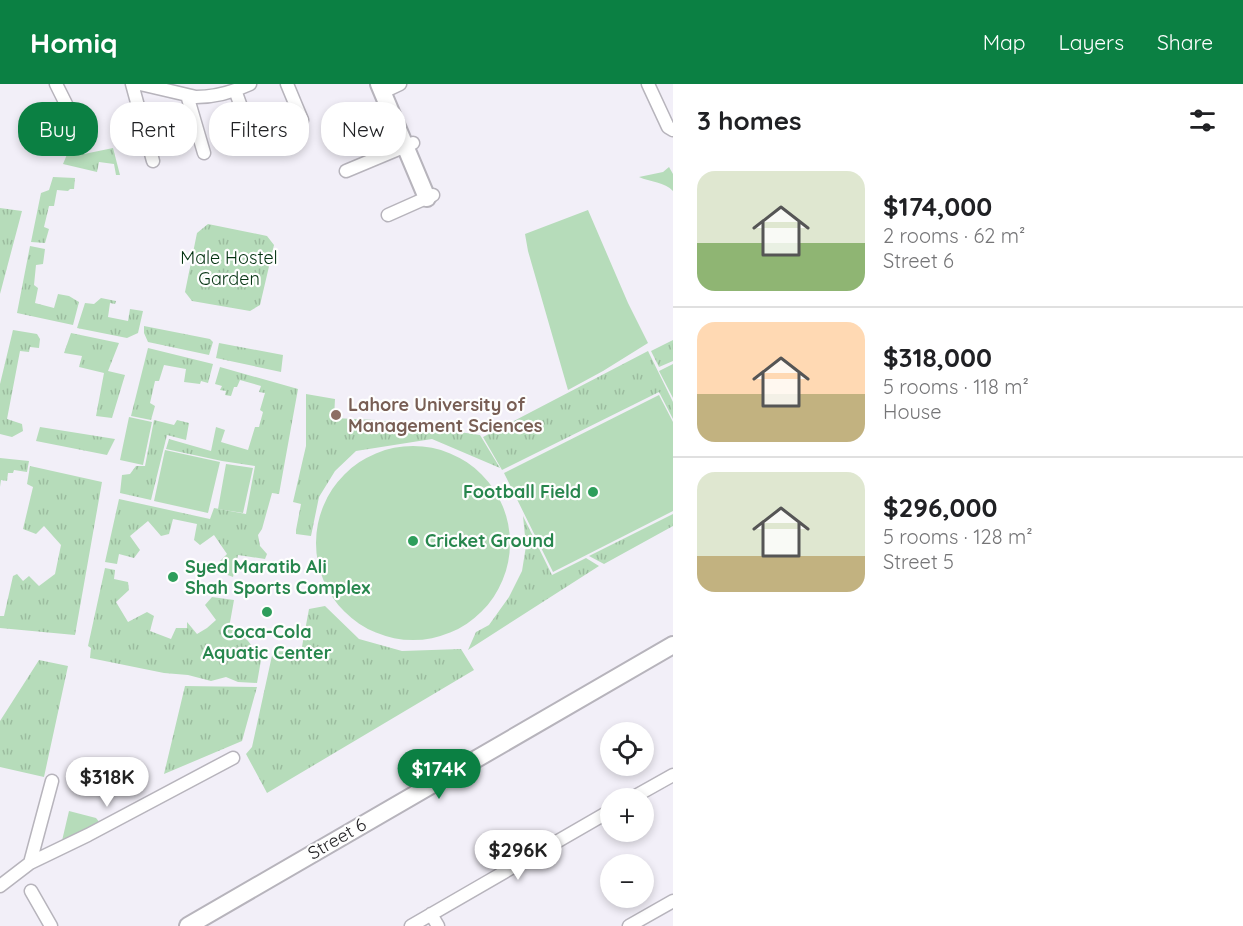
<!DOCTYPE html>
<html lang="en">
<head>
<meta charset="utf-8">
<style>
	:root { --surface:#fff; --page:#f6f6f6; --text:#202124; --muted:#757577; --line:#e0e0e0; --accent:#0b8043 }
	body { margin:0; font-family:Quicksand,sans-serif; background:var(--page); color:var(--text); height:100vh; display:flex; flex-direction:column; font-size:22px; white-space:nowrap }
	* { box-sizing:border-box; margin:0 }
	p { font-size:20px; color:var(--muted) }
	.icon { flex:none; width:33px; height:33px; fill:none; stroke:currentColor; stroke-width:2; stroke-linecap:round; stroke-linejoin:round }
	.map { position:relative; flex:1; overflow:hidden }
	.details { display:flex; flex-direction:column; background:var(--surface); width:570px }
	.details>* { flex:none }
	.hud { position:absolute; left:18px; top:18px; width:564px; height:54px; display:flex; gap:12px }
	.controls { position:absolute; left:600px; top:638px; display:grid; gap:12px }
	.controls a { display:grid; place-items:center; width:54px; height:54px; border-radius:50%; background:var(--surface); box-shadow:0 3px 9px #0003; font-size:30px }
	.price { position:absolute; translate:-50% -51px; padding:0 14px; border-radius:21px; background:#fff; color:#222; font-size:20px; line-height:39px; filter:drop-shadow(0 2px 3px #0008) }
	.price::after { content:''; position:absolute; left:50%; top:36px; width:18px; height:14px; margin-left:-9px; background:inherit; clip-path:polygon(0 0,100% 0,50% 100%) }
	.price.active { background:var(--accent); color:#fff }
	ul { padding:0; list-style:none }
	li { display:flex; align-items:center; gap:18px; height:150px; padding:0 24px }
	li+li { border-top:2px solid var(--line) }
	li span { display:grid; place-items:center; flex:none; width:168px; height:120px; border-radius:18px; color:#555 }
	li>.icon { margin-inline-start:auto }
	span .icon { width:72px; height:72px; fill:#fffc; stroke-width:1 }
	li b { font-size:26px }
	h2 { display:flex; justify-content:space-between; align-items:center; height:72px; padding:0 24px; font-size:26px }
	.pill { padding:0 21px; border-radius:24px; background:var(--surface); box-shadow:0 3px 9px #0003; font-size:21px; line-height:54px }
	.pill.active { background:var(--accent); color:#fff }
	header { display:flex; align-items:center; gap:36px; box-sizing:border-box; height:84px; padding:0 30px; background:var(--accent); color:#fff }
	header strong { font-size:28px }
	nav { display:flex; gap:33px; margin-inline-start:auto; font-size:21px }
	main { display:flex; flex:1; min-height:0 }
	.map>svg:first-child { display:block }
	.grass { fill:#b6dcba }
	.park { fill:url(#park-tufts) }
	.lines { fill:none; stroke-linecap:round; stroke-linejoin:round }
	.street-casing { stroke:#b7b4bc; stroke-width:15 }
	.secondary-casing { stroke:#b7b4bc; stroke-width:20 }
	.street { stroke:#fff; stroke-width:12 }
	.secondary { stroke:#fff; stroke-width:16 }
	.education-dot { fill:#8d6e63; stroke:#fefefe; stroke-width:2 }
	.leisure-dot { fill:#2e9e5b; stroke:#fefefe; stroke-width:2 }
	.labels { text-anchor:middle; stroke-width:4.5; stroke-linejoin:round; paint-order:stroke }
	.park-label { font-size:18px; fill:#043311; stroke:#fefefe }
	.education-label { font-size:18px; font-weight:bold; fill:#785e54; stroke:#fefefe; text-anchor:start }
	.leisure-label { font-size:18px; font-weight:bold; fill:#27864d; stroke:#fefefe; text-anchor:start }
	.street-label { font-size:18px; fill:#1c1b1e; stroke:#fefefe }
</style>
</head>
<body>
<header>
<strong>Homiq</strong>
<nav><a>Map</a><a>Layers</a><a>Share</a></nav>
</header>
<main>
<div class="map">
<svg width="673" height="842" viewBox="0 0 673 842">
	<defs>
		<pattern id="park-tufts" width="24" height="20" patternUnits="userSpaceOnUse" patternTransform="scale(1.5)"><rect width="24" height="20" fill="#b6dcba"/><path d="M3 7l-1-3M5 7V3M7 7l1-3M15 17l-1-3M17 17v-4M19 17l1-3" fill="none" stroke="#9cbc9f"/></pattern>
	</defs>
	<rect width="100%" height="100%" fill="#f2eff8"/>
	<!-- grass -->
	<path class="grass" d="M669,83l4,7v17c-8,-9 -23,-9 -34,-14l24,-5z
		M588,126l40,93 20,40 -45,28 -35,19 -40,-139 -3,-17z
		M673,280v34l-14,-27z
		M659,311l14,27v89l-120,61 -49,-99z
		M129,333l23,5 -9,43 -23,-5z
		M316 459a97 97 0 1 1 194 0a97 97 0 1 1-194 0Z
		M165,366l55,12 -12,51 -54,-12z
		M226,380l27,4 -10,45 -25,-4z
		M69,727l27,7 4,5 -39,22z"/>
	<!-- park -->
	<path class="park" d="M113,64l7,27h-4l-2,-11 -15,-2 -2,10 -34,-8 5,-12 16,2z
		M53,93l22,1 -1,11h-4l-2,2 -11,-1 -3,16h-5l-5,21 5,2 -4,14 -14,-1 10,-49 8,-3z
		M0,124l22,3 -22,83z
		M208,140l59,12 7,9 -14,60 -10,6 -58,-10 -7,-9 12,-59z
		M30,162l15,3 -2,15 -7,1 -2,20 4,3 -3,15 19,5 4,-14 11,2 10,6 -6,23 -56,-12z
		M101,214l15,3 -1,3 -5,-1 -2,14 20,4 2,-12 13,2 -5,22 -11,5 -50,-10 8,-25 9,1z
		M144,242l66,13 3,3 -4,13 -61,-13 -4,-9z
		M13,246l24,4 3,5 -1,9 -9,-1 -1,5 -9,-1 -13,68 15,5 1,7 -11,6 -12,-3v-50z
		M71,249l48,10 -11,28 17,4 -13,43 -16,-2 8,-43 -25,-6 3,-11 -18,-3z
		M673,256v21l-14,6 -8,-16z
		M219,259l64,12 -2,17 -65,-14z
		M148,264l65,16 -5,19 -7,-2 -1,3 -16,-2 2,-13 -22,-4 -5,16h-4l-5,22 5,3 -4,14 -20,-4z
		M648,267l25,51v17l-14,-27 -157,78 -19,-33z
		M220,283l78,22 -19,105 -7,-1 -10,36 -4,6 2,11 7,8 -2,5 -27,-4 -5,22 -16,-6 -2,-5 12,-12 -13,-19 -14,10 -6,-5 3,-16 -24,-5 -4,15 -8,2 -13,-15 -18,15 10,14 -6,8 -15,-4 -2,10 -12,-2 14,-63 91,20 4,-11 32,6 9,-48 -33,-5 -56,-12 3,-10 42,12 5,-24 9,3 -4,12 27,8 7,-23h4l4,-15 -3,-2 5,-17 -6,-1 2,-6 -21,-6 -3,7h-3l-3,9 -6,-1 1,-4 -6,-1 2,-4 -7,-2z
		M306,310l29,5 -1,19 42,2 104,15 20,33 -68,-29 -76,12 -21,20 -16,26 -8,39 -15,-2v-4l5,-26 -8,-2 13,-56z
		M154,336l20,5 3,-5 12,3 -3,17 -19,-5 -16,65 -31,-7 2,-18 8,-1 6,-8h9z
		M40,343l75,12 -8,16 -71,-14z
		M0,374l29,3 -2,11 -13,-2 -1,3h-5l-1,8 -6,-1 -1,7z
		M30,382l72,16 -27,153 -75,-7v-12h4l9,-40 4,-2 6,7 6,-5 10,10 16,-12 6,-29 -17,-19 -8,8 -13,-5 10,-42 -6,-3z
		M673,430v12l-69,38 -15,-8z
		M523,432l29,59 34,-17 13,8 -131,84 8,-18 13,-7 20,-28 13,-26 4,-25z
		M105,484l10,2 -1,9 14,3 1,8 -13,12 12,20 19,-10 7,4 -4,15 21,8 5,-11h11v-6l10,12 10,-6 9,-8 -11,-15 7,-8 22,3 -5,28c17,7 23,17 32,32l-4,23 -19,-1 -12,-5 -15,4 -23,-6 -24,-2 -74,-15 1,-10 -3,-2z
		M325,522l34,33 43,12 59,-2 13,21 -207,123 -21,-39 6,-7 21,-96 28,1 8,-43z
		M39,576l29,6 -24,111 -44,-10v-46z
		M185,602l72,1 -15,54 -78,33z"/>
	<g class="lines">
		<defs>
			<path id="street" d="M56,0l14,28
				M132,0l21,77
				M140,0l56,13c19,0 37,-5 54,-13
				M287,0l15,36
				M648,0l20,43 5,3
				M235,6l17,47
				M383,8l17,-8
				M187,11l17,58
				M346,87l67,-28
				M388,131l45,-20
				M632,714l41,-23
				M30,779l22,-82
				M0,802l30,-23 58,-28 145,-77
				M31,807l20,35
				M431,830l7,12
				M411,842l199,-115
				M629,842l44,-25"/>
			<path id="secondary" d="M379,0l48,114
				M188,842l485,-281"/>
		</defs>
		<!-- street casing -->
		<use href="#street" class="street-casing"/>
		<!-- secondary casing -->
		<use href="#secondary" class="secondary-casing"/>
		<!-- street -->
		<use href="#street" class="street"/>
		<!-- secondary -->
		<use href="#secondary" class="secondary"/>
	</g>
	<!-- markers -->
	<circle class="education-dot" cx="336" cy="331" r="6"/>
	<g class="leisure-dot">
		<circle cx="593" cy="408" r="6"/>
		<circle cx="413" cy="457" r="6"/>
		<circle cx="173" cy="493" r="6"/>
		<circle cx="267" cy="528" r="6"/>
	</g>
	<g class="labels">
		<!-- park labels -->
		<g class="park-label">
			<text x="229" y="180">Male Hostel<tspan x="229" dy="21">Garden</tspan></text>
		</g>
		<!-- education labels -->
		<g class="education-label">
			<text x="348" y="327">Lahore University of<tspan x="348" dy="21">Management Sciences</tspan></text>
		</g>
		<!-- leisure labels -->
		<g class="leisure-label">
			<text x="581" y="414" text-anchor="end">Football Field</text>
			<text x="425" y="463">Cricket Ground</text>
			<text x="185" y="489">Syed Maratib Ali<tspan x="185" dy="21">Shah Sports Complex</tspan></text>
			<text x="267" y="554" text-anchor="middle">Coca-Cola<tspan x="267" dy="21">Aquatic Center</tspan></text>
		</g>
		<!-- street labels -->
		<g class="street-label">
			<text transform="translate(337 755) rotate(-30)" y="6">Street 6</text>
		</g>
	</g>
</svg>
<div class="controls">
<a><svg class="icon" aria-label="locate" viewBox="0 0 24 24"><circle cx="12" cy="12" r="6"/><path d="M12 2v4M12 18v4M2 12h4M18 12h4"/></svg></a>
<a>+</a>
<a>−</a>
</div>
<b class="price active" style="left:439px;top:716px">$174K</b>
<b class="price" style="left:107px;top:724px">$318K</b>
<b class="price" style="left:518px;top:797px">$296K</b>
<div class="hud">
<a class="pill active">Buy</a>
<a class="pill">Rent</a>
<a class="pill">Filters</a>
<a class="pill">New</a>
</div>
</div>
<section class="details">
<h2>3 homes<svg class="icon" aria-label="filters" viewBox="0 0 24 24"><path d="M4 7h16M4 17h16"/><circle cx="9" cy="7" r="2"/><circle cx="15" cy="17" r="2"/></svg></h2>
<ul>
<li><span style="background:linear-gradient(#dfe7d0 60%,#8fb573 0)"><svg class="icon" aria-label="home" viewBox="0 0 24 24"><path d="M3 11l9-7 9 7M6 9v11h12V9"/></svg></span><div><b>$174,000</b><p>2 rooms · 62 m²</p><p>Street 6</p></div></li>
<li><span style="background:linear-gradient(#ffd9b3 60%,#c2b280 0)"><svg class="icon" aria-label="home" viewBox="0 0 24 24"><path d="M3 11l9-7 9 7M6 9v11h12V9"/></svg></span><div><b>$318,000</b><p>5 rooms · 118 m²</p><p>House</p></div></li>
<li><span style="background:linear-gradient(#dfe7d0 70%,#c2b280 0)"><svg class="icon" aria-label="home" viewBox="0 0 24 24"><path d="M3 11l9-7 9 7M6 9v11h12V9"/></svg></span><div><b>$296,000</b><p>5 rooms · 128 m²</p><p>Street 5</p></div></li>
</ul>
</section>
</main>
</body>
</html>
